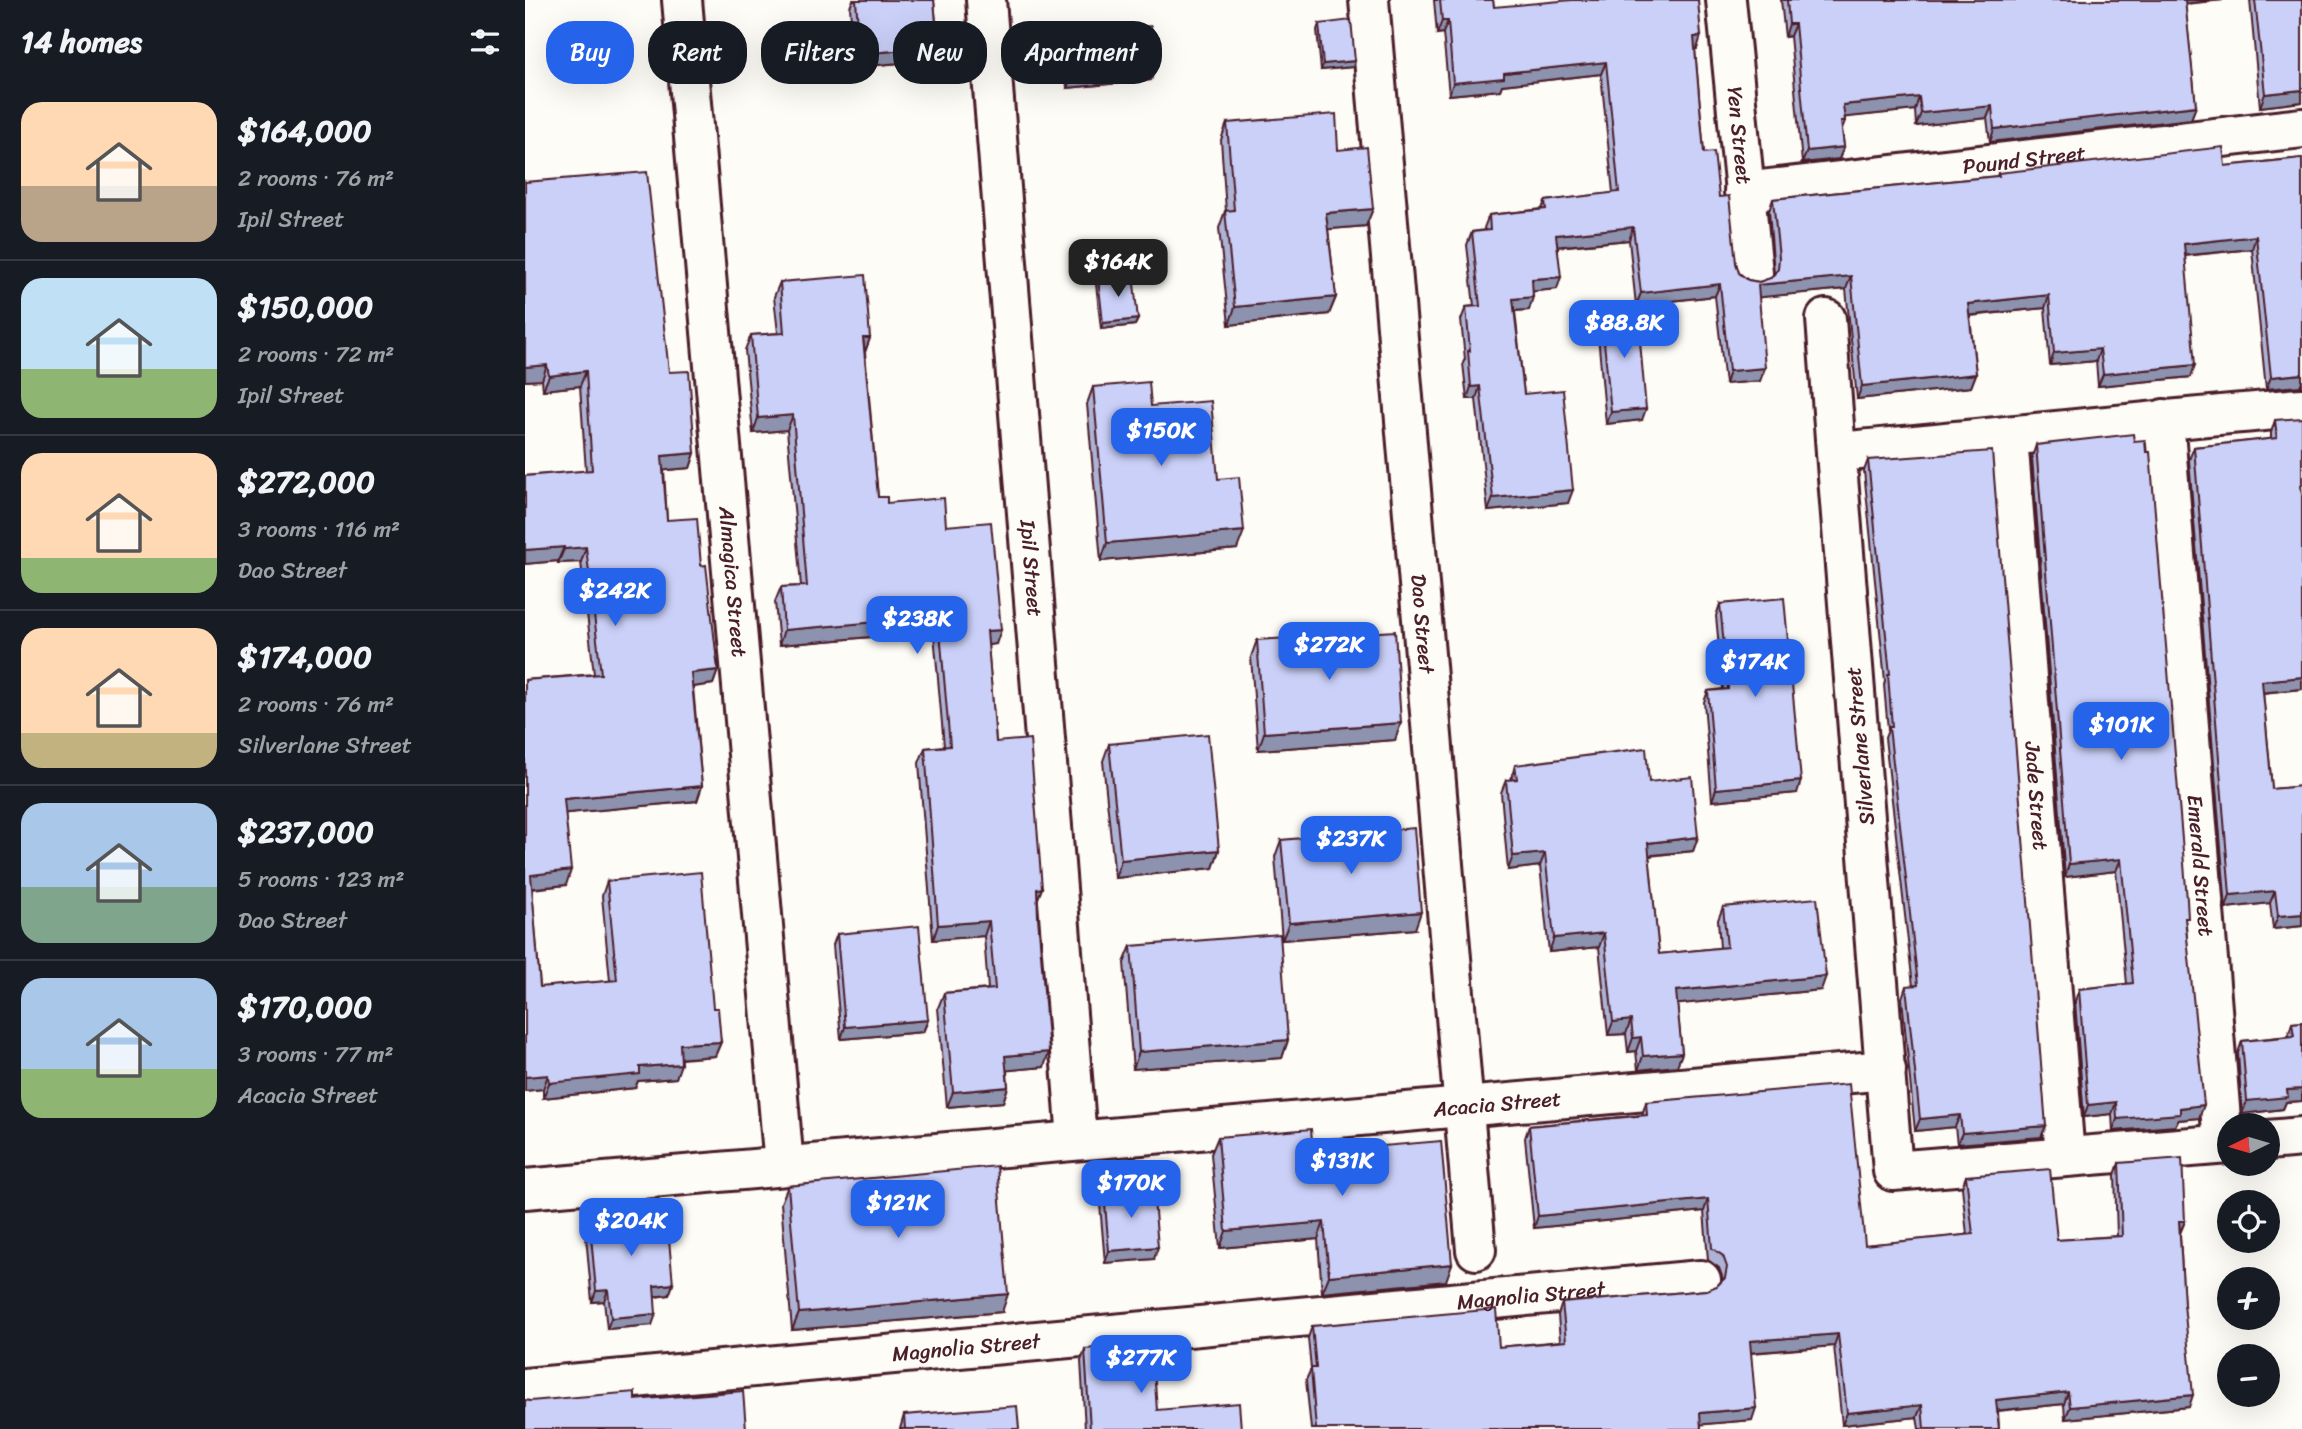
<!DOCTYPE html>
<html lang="en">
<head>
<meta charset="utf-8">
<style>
	:root { --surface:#171b24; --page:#20242c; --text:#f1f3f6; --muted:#9ea1a6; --line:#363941; --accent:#2563eb }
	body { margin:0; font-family:Sriracha,sans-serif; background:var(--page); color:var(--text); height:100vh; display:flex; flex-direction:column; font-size:26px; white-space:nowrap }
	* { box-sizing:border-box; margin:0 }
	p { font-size:23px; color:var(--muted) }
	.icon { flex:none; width:38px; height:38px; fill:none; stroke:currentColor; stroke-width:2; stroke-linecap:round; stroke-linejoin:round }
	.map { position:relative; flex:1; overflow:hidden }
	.sheet { display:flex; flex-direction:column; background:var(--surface); width:525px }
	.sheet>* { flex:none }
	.banner { position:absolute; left:21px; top:21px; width:665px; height:63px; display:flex; gap:14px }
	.needle { width:46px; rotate:265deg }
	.tools { position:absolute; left:1692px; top:1113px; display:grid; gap:14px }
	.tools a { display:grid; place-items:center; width:63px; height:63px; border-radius:50%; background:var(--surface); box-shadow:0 7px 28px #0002; font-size:35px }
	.price { position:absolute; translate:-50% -60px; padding:0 16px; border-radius:14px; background:var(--accent); color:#fff; font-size:23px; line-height:46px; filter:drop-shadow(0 2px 4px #0008) }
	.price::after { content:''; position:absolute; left:50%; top:42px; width:21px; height:16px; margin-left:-10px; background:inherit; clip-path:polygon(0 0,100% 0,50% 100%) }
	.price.selected { background:#222; color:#fff }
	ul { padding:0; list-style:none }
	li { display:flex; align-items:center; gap:21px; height:175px; padding:0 21px }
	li+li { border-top:2px solid var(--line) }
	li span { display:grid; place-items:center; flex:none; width:196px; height:140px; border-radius:21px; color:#555 }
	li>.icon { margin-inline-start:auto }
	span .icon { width:84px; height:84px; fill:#fffc; stroke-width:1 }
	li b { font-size:30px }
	h2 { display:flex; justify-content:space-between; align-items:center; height:84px; padding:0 21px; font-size:30px }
	.tag { padding:0 24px; border-radius:28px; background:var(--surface); box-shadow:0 7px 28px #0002; font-size:24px; line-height:63px }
	.tag.selected { background:var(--accent); color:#fff }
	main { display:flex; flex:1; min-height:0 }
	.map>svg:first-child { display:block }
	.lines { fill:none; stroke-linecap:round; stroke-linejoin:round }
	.minor-casing { stroke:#4a1f2b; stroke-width:44 }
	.minor { stroke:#fdfcf7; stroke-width:38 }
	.wall { fill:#aeb3d5; stroke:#4a1f2b; stroke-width:2 }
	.shaded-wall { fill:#8d92ae; stroke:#4a1f2b; stroke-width:2 }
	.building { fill:#cad0f8; stroke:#4a1f2b; stroke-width:2 }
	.labels { text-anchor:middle; stroke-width:5; stroke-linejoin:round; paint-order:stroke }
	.street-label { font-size:21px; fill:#4a1f2b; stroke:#fdfcf7 }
</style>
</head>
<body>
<main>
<section class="sheet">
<h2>14 homes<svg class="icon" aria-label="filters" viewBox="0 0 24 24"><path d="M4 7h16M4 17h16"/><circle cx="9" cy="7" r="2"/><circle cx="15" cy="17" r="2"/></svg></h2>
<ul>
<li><span style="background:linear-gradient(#ffd9b3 60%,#b9a48a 0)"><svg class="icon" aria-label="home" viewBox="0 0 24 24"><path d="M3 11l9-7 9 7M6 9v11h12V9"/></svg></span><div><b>$164,000</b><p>2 rooms · 76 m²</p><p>Ipil Street</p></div></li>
<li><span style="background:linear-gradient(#bfe0f5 65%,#8fb573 0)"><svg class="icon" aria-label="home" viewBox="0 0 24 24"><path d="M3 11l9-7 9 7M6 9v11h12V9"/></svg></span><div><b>$150,000</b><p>2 rooms · 72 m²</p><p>Ipil Street</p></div></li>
<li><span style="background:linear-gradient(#ffd9b3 75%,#8fb573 0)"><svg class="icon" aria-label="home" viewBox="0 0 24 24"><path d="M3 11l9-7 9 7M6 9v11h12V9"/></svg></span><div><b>$272,000</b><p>3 rooms · 116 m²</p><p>Dao Street</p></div></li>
<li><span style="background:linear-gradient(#ffd9b3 75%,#c2b280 0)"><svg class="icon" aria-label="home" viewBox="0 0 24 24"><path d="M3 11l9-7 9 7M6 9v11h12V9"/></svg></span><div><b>$174,000</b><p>2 rooms · 76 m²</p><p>Silverlane Street</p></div></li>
<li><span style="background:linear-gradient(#a9c7e8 60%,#7fa58c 0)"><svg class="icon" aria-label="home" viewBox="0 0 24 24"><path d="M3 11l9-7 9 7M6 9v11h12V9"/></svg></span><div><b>$237,000</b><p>5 rooms · 123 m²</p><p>Dao Street</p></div></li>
<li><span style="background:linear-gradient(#a9c7e8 65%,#8fb573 0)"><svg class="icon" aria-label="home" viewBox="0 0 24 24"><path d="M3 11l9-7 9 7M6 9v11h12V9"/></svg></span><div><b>$170,000</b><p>3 rooms · 77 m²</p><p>Acacia Street</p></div></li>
</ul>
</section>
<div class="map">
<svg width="1777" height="1429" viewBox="0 0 1777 1429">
	<rect width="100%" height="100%" fill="#fdfcf7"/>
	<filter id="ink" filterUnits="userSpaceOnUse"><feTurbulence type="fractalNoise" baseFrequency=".0143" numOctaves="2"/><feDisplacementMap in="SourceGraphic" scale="14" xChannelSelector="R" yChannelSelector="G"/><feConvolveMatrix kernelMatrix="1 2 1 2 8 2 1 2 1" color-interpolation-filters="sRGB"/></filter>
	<g filter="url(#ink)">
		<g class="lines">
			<defs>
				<g id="minor">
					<path id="s1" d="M157,0l102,1166"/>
					<path id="s2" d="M461,0l91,1139"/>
					<path id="s3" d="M844,0l107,1250"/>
					<path id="s4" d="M1201,0l27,273"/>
					<path id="s5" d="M1219,192l558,-64"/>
					<path d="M1301,319l10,133"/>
					<path id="s6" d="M1639,419l59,725"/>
					<path id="s7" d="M1483,437l57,720"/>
					<path d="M1743,1140l34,-3"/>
					<path d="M1704,1144l-336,27 -57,-719c156,-13 310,-32 466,-44"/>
					<path id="s8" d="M0,1189l1361,-119"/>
					<path id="s9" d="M0,1388l1176,-108"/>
				</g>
			</defs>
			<!-- minor casing -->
			<use href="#minor" class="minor-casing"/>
			<!-- minor -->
			<use href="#minor" class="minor"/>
		</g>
		<!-- wall -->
		<path class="wall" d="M328,0h81l4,47 -4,13 -79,7 -5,-60z
			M909,0h59l1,7 203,42h-2l9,104 15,44 17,66 3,10 9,7 11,2 12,-4 3,-5 -5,-62 4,-12 224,-23 1,-3 227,-7 77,-8v229l-36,2 -14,-140 -67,7 6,121 -93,9 -2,-25 -46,4 -5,-57 -75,8 6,58 -5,13 -114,12 -11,-110 -87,8 1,84 -35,3 -10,-88 -79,9 -7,-65 -71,7 -1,42 -24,2 -4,19 -14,1 9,83 44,109 -80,8 -12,-112h-9l-4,-36 2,-4 -4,-39 5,-13 8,-1 -7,-61 5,-13 13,-2 -1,-2 5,-13 53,-6 3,-8 68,-8 -12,-119 -99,11 -2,5 -51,5 -6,-62 -6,1z
			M1256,0h442l-38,4 11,102 -5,13 -201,23 -3,-24 -71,8 -1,-16 -70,7v4l-3,8 2,18 -5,12 -37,4 -12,-127 -5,1z
			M1725,0h52v102l-42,5z
			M794,24l34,43 -32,3 -4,-40z
			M542,34l88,34 -4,12 -84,8 -4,-42z
			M702,123l111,27 28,76 -38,3 8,68 -7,17 -100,11 -10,-97 6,-17h1l-5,-71z
			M0,182l144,190 26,81 -5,15 -26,2 3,50 34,46 17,104 -5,14 -20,3 9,99 -5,15 -132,12 1,72 -34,4 8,98 70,-6 -8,-85 5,-15 106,127 8,34 -6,14 -34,3 -5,19 -38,3 -3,7 -92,10v-9l-18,2v-411l69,-6 -13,-112 -23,1v-2l-33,3v-88l61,-5 -6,-85 -37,4 -1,-10 -17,1z
			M573,278l40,41 -3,6 -34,4 -5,-45z
			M255,282l90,56 -5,14 13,145 9,6 59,23 50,118 -8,1 8,97 46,146 -5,13 7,166 -37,3 1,17 -5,15 -56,5 -9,-99 6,-15 44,-4 -4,-53 -51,4 -14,-177 6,-15 19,-2 -10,-112 -17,2v-3l-138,12 -4,-43 6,-15 20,-1 -14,-156 -34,3 -8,-83 6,-15 27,-2 -4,-36z
			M1076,312l41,108 -36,4 -9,-100z
			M568,387l58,19 67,73 19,70 -136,12 -14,-157z
			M1750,420l27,269 -39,4 9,96 30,-3v140l-29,3 -3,-26 -44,5 -37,-448 5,-13 77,-8v-6z
			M1511,445l150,479 13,194 -21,2 -3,6 -62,5 -1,-17 -28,3 -9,-116 4,-12 48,-5 -11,-113 -51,6 -33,-420z
			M1343,460l178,666 -5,11 -84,7 -2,-17 -40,4 -13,-133 4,-12h7l-28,-248 3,-8 -4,-45 1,-4 -21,-210z
			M1195,604l77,189 -85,8 -8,-99 4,-11 15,-2 -7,-73z
			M732,640l138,100 -137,10 -7,-93z
			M584,744l110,106 -6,18 -98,10 -12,-117z
			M990,765l134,17 49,55 -5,14 -44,5 10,98 61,-6 -2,-28 5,-13 98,83 -144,14 5,49 -5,13 -39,4 -2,-19 -8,1 -2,-18 -18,1 -9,-88 -50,5 -9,-86 -32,4 -7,-77 5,-13h5z
			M756,840l134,89 -133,11 -7,-83z
			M312,934l91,86 -5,12 -82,7 -8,-94z
			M606,946l157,94 -6,18 -149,11 -9,-106z
			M1777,1022v79l-16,1 -3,7 -41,5 -4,-61 4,-12 46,-5 4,-13z
			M1121,1102l219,143 102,-10 -5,-48 4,-11 91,64 60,-4 -2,-61 4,-12 66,58 -5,12 9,174 -124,12 -1,-15 -66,7 1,18h-80l-2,-12 -75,8 -8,-79 -83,7 1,67 -51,4v5h-390l-5,-49 5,-11 -3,-31 4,-12 187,21 61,-6 -2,-26 4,-12 145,-13 10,-4 6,-7 -4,-11 -11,-8 -4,-49 -170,17 -9,-90 4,-12 113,-11z
			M693,1137l95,15 133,129 -124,12 -4,-54 -98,9 -9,-94z
			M263,1186l214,126 -210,18 -11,-127z
			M579,1192l50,67 -49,4 -5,-59z
			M64,1214l84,70 -4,11 -14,2 -3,28 -45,4 -3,-28 -12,1 -7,-77z
			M560,1349l72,61 84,19h-156l-4,-68z
			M379,1415l115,14h-119z"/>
		<!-- shaded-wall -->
		<path class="shaded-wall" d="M1656,0h42l-43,4z
			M917,21h6l-5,12 -6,1z
			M1264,24h6l-5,12 -5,1z
			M1176,36l-4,13h-7l4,-12z
			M413,47l-4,13 -79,7 5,-13z
			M830,61l-2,6 -32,3 2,-6z
			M1081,62l-5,12 -99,11 -2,5 -51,5 4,-12 51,-10z
			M630,68l-4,12 -84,8 5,-12z
			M1777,90v12l-42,5 5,-13z
			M1394,97l-4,13 -76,8 4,-13z
			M1467,106l-5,12 -71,8 5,-13z
			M1671,106l-5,13 -201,23 4,-13z
			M1319,147l-5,12 -37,4 5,-12z
			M848,209l-7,17 -46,4 6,-17z
			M1108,227l-4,13 -77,7 4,-12z
			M1731,236l-4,13 -73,7 5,-12z
			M1326,276l-5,13 -93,9 5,-13z
			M1036,277l-4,12 -30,3 5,-13z
			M1195,284l-5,12 -79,9 5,-12z
			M1524,295l-4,13 -81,8 4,-12z
			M811,297l-7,17 -100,11 6,-18z
			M1008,297l-4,13 -20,1 4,-12z
			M613,319l-3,6 -34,4 2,-6z
			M338,338h7l-5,14z
			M1575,349l-4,12 -46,4 4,-12z
			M22,365l-5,15 -17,1v-14z
			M1670,365l-4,12 -93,9 5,-12z
			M1240,368l-5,13 -35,3 4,-13z
			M61,371l-6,15 -37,4 6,-14z
			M1451,374l-5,13 -114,12 5,-13z
			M1777,374v7l-2,5 -34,3 5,-12z
			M955,386l-4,13h-9l4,-12z
			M1121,409l-4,11 -36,4 5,-12z
			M268,415l-6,15 -34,3 5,-15z
			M170,453l-5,15 -33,3 5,-15z
			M1048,490l-5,13 -80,8 5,-13z
			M719,531l-7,18 -136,12 6,-18z
			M39,547l-6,14 -33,3v-14z
			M61,547l-5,15 -23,1 6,-14z
			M398,618l-6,15 -138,12 5,-15z
			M414,620l-5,14 -17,2 6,-15z
			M476,630l-5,14 -15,2 6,-15z
			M193,670l-5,14 -27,4 5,-15z
			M1777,677v12l-44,4 4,-12z
			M876,723l-6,17 -137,10 6,-17z
			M1276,781l-4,12 -85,8 4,-12z
			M177,786l-5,15 -139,13 6,-15z
			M1173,837l-5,14 -50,5 5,-13z
			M694,850l-6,18 -98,10 6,-18z
			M1020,853l-5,13 -32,4 5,-14z
			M1596,859l-5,12 -51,6 4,-13z
			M46,870l-5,15 -41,4 6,-14z
			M517,888l-6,15 1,-14z
			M1750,891l-5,12 -44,5 4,-13z
			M896,912l-6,17 -133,11 7,-17z
			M1777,914v12l-29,3 5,-13z
			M464,921l-5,15 -51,4 5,-15z
			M1079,933l-5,14 -50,5 5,-14z
			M1301,976l-5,14 -150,15 5,-14z
			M403,1020l-5,12 -82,7 4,-12z
			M1106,1020l-5,14 -18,1 5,-13z
			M1116,1037l-5,14 -8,1 5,-14z
			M763,1040l-6,18 -149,11 6,-17z
			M196,1042l-6,14 -41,3 6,-15z
			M524,1052l-5,15 -44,4 5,-15z
			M1157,1053l-5,13 -39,4 5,-14z
			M156,1064l-5,14 -38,3 -3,7 -92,10 6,-15 91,-16z
			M23,1075l-5,14 -18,2v-14z
			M483,1087l-5,15 -56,5 6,-15z
			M1777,1089v12l-16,1 -3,7 -41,5 5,-13 40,-11z
			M1591,1102l-4,12 -28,3 4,-12z
			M1679,1105l-5,13 -21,2 -3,6 -62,5 4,-12 63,-11z
			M1435,1115l-5,12 -40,4 5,-12z
			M1521,1126l-5,11 -84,7 5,-11z
			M1183,1199l-4,12 -170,17 4,-12z
			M1654,1221h6l-5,12z
			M799,1222l-6,17 -98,9 6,-17z
			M633,1247l-4,12 -49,4 4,-12z
			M927,1264l-6,17 -124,12 7,-17z
			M148,1284l-4,11 -19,2 4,-11z
			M83,1290l-4,11 -12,1 4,-11z
			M483,1294l-6,18 -210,18 7,-17z
			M131,1314l-4,11 -45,4 4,-11z
			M1313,1334l-4,12 -88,7 4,-12z
			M1543,1392l-4,12 -72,7 4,-11z
			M1668,1395l-4,12 -124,12 5,-12z
			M1397,1405l-5,12 -75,8 5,-12z
			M1231,1408l-4,12 -57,5 5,-12z"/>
		<!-- building -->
		<path class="building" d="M331,0h78l4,47 -78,7z
			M915,0h53l1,7 78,-7h126l3,36 -7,1 10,116 10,-1 5,45 10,-1 7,67 3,10 9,7 11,2 12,-4 7,-9 1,-11 -6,-59 226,-23 -1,-3 225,-26 2,19 77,-8v216l-31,3 -15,-141 -72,8 11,121 -92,9 -3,-25 -46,4 -5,-58 -81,9 8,70 -114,12 -11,-110 -93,9 7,83 -36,3 -9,-87 -79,9 -8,-66 -77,8 5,42 -29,2 1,18 -20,2 11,95 39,-4 10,100 -80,8 -13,-112 -9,1 -3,-36h2l-4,-44 14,-1 -8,-74 18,-2 -1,-15 57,-6 -1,-8 74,-9 -13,-130 -102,11v5l-51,5 -5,-62h-6z
			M1262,0h398l11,106 -202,23 -2,-23 -71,7 -2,-16 -76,8 2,16h-4l3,26 -37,4 -12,-127h-6z
			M1730,0h47v90l-37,4z
			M826,20l4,41 -32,3 -4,-40z
			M626,26l4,42 -83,8 -5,-42z
			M811,114l2,36 29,-3 6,62 -47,4 10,84 -101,10 -10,-96 9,-1 -7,-87z
			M122,172l22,200 20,-1 6,82 -33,3 5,64 30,-2 4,48 5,-1 12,105 -27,3 11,113 -138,13 7,71 -40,5 9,112 77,-7 -10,-99 94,-9 12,136h5l3,34 -41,2 1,20 -41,3v7l-91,9 -1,-8 -23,2v-397l76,-6 -15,-127 -22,2v-2l-39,3v-74l67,-6 -6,-99 -37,5 -2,-11 -22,2v-185z
			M340,275l5,63h-7l15,159h9v6l57,-5 2,28 45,-4 10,108 -14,1 9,111 34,-3 12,149 -5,1 1,28 11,135 -44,4 3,31 -55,5 -9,-99 51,-4 -6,-68 -51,4 -13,-177 25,-2 -11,-126 -16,1v-3l-139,12 -3,-43 26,-1 -14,-171 -35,3 -7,-83 33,-2 -4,-51z
			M608,275l5,44 -35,4 -5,-45z
			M1112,308l9,101 -35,3 -10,-100z
			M624,382l2,24 60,-5 7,78 21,-2 5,54 -137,12 -14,-156z
			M1777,418v67h-1l1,10v182l-40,4 10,108 30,-3v128l-24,2 -3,-25 -45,4 -36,-448 83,-9 -2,-18z
			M1608,434l1,7 11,-1 1,12h4l37,448 1,18h-3l19,187 -24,3v6l-63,5 -1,-17 -28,3 -9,-116 54,-6 -12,-124 -52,5 -33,-419z
			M1467,451l54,675 -84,7 -2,-18 -40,4 -14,-133 12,-1 -29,-258h3l-4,-53h2l-22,-214z
			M1259,598l17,183 -85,8 -8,-98 20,-2 -8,-85z
			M870,631l6,92 -137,10 -7,-93z
			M683,734l11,116 -98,10 -12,-116z
			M1121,748l3,34 43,-5 6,60 -50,6 11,111 68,-7 -4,-40 94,-9 9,78 -150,15 6,62 -39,3 -2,-19 -8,1 -2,-18 -18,2 -9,-89 -50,5 -9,-85 -32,3 -7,-76 11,-1 -2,-14z
			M889,828l7,84 -132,11 -8,-83z
			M394,926l9,94 -83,7 -8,-93z
			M755,934l8,106 -149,12 -8,-106z
			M1777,1022v67l-15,1 1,7 -41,4 -5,-60 52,-5 -2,-13z
			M1324,1084l16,161 108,-11 -7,-58 84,-7 7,71 65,-4 -3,-73 63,-5 3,63h-6l5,83 9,91 -123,12 -2,-15 -72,8 3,29h-75l-2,-24 -75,8 -9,-79 -88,7 6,67 -56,5 1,16h-385l-5,-61h5l-4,-42 184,-17 3,38 67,-6 -4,-38 145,-13 10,-4 8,-8 2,-11 -4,-11 -11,-8 -4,-49 -170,17 -9,-90 118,-11 -1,-13z
			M786,1129l2,23 128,-11 11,123 -123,12 -5,-54 -98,9 -8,-94z
			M472,1166l11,128 -209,19 -11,-127z
			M628,1188l5,59 -49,4 -5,-59z
			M141,1207l7,77 -19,2 2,28 -45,4 -3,-28 -12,1 -7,-77z
			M627,1343l5,67 82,-7 2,26h-151l-5,-80z
			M218,1391l3,38h-221v-29l5,1 105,-9v8z
			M492,1406l2,23h-114l-1,-14z"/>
	</g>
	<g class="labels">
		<!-- street labels -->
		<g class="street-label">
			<text dy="7" stroke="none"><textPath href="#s4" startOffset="136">Yen Street</textPath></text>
			<text dy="7" stroke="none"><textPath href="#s5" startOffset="282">Pound Street</textPath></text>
			<text dy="7" stroke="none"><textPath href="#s2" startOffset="570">Ipil Street</textPath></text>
			<text dy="7" stroke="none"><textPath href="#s1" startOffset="584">Almagica Street</textPath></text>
			<text dy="7" stroke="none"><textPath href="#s3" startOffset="626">Dao Street</textPath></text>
			<text transform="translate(1335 746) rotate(-95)" y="7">Silverlane Street</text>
			<text dy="7" stroke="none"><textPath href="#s7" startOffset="360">Jade Street</textPath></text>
			<text dy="7" stroke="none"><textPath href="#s6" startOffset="448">Emerald Street</textPath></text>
			<text dy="7" stroke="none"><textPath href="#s8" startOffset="976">Acacia Street</textPath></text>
			<text dy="7" stroke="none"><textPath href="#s9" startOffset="1010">Magnolia Street</textPath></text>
			<text dy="7" stroke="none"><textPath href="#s9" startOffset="443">Magnolia Street</textPath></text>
		</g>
	</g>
</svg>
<div class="tools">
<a><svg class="needle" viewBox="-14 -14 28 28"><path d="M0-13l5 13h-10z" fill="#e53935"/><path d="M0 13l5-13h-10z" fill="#9ea1a6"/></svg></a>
<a><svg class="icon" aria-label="locate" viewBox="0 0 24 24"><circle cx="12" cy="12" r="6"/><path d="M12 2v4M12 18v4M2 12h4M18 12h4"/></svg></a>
<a>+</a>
<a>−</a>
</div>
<b class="price selected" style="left:593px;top:299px">$164K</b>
<b class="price" style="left:1099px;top:360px">$88.8K</b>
<b class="price" style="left:636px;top:468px">$150K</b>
<b class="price" style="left:90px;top:628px">$242K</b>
<b class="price" style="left:392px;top:656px">$238K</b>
<b class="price" style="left:804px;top:682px">$272K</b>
<b class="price" style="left:1230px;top:699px">$174K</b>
<b class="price" style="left:1596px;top:762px">$101K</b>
<b class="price" style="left:826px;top:876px">$237K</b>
<b class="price" style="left:817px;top:1198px">$131K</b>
<b class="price" style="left:606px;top:1220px">$170K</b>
<b class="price" style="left:373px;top:1240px">$121K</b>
<b class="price" style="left:106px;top:1258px">$204K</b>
<b class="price" style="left:616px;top:1395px">$277K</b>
<div class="banner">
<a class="tag selected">Buy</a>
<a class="tag">Rent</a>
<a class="tag">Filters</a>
<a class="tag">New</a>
<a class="tag">Apartment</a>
</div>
</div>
</main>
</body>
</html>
